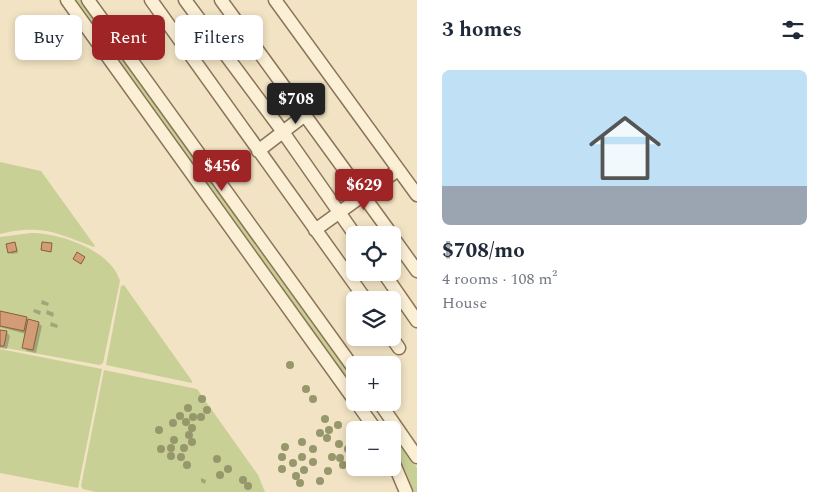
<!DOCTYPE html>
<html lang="en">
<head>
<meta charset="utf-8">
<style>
	:root { --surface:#fff; --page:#f6f6f7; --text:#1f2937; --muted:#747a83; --accent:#9f2425 }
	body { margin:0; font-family:Spectral,serif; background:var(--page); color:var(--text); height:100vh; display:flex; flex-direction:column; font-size:19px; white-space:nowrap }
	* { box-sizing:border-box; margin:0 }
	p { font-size:16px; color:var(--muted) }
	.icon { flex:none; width:28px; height:28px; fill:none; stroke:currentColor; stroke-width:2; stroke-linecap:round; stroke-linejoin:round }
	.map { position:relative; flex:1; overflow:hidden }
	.drawer { display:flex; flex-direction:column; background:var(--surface); width:415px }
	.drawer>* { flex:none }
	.guide { position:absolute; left:15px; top:15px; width:326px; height:45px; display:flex; gap:10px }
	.controls { position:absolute; left:346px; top:226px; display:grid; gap:10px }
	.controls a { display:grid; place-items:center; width:55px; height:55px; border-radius:8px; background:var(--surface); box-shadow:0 2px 8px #0003; font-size:25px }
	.price { position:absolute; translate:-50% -42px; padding:0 11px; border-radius:5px; background:var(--accent); color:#fff; font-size:16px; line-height:32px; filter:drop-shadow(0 1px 2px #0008) }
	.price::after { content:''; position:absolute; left:50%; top:30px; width:15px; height:11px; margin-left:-8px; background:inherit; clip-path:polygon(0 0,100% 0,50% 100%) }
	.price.current { background:#222; color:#fff }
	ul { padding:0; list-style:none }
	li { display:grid; align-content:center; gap:10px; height:265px; padding:0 25px }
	li span { display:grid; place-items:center; height:155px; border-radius:8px; color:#555 }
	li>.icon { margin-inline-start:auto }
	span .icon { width:90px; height:90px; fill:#fffc; stroke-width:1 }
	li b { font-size:21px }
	h2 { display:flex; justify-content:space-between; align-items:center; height:60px; padding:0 25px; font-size:21px }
	.chip { padding:0 18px; border-radius:8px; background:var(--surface); box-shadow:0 2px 8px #0003; font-size:18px; line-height:45px }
	.chip.current { background:var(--accent); color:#fff }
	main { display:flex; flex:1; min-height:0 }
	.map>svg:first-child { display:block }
	.green { fill:#c9d096 }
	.shadow { fill:#0003 }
	.building { fill:#d19c76; stroke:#8d5c3c }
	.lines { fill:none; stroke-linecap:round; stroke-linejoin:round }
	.minor-casing { stroke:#8c7458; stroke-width:15 }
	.minor { stroke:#fbf0d6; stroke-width:12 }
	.tree { fill:#96976b }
</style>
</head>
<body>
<main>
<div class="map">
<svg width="417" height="492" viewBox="0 0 417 492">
	<rect width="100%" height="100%" fill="#f1e3c3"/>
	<!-- green -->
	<path class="green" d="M74,0h8l136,187 137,193v10z
		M0,162l41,9 54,75 -1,1c-37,-14 -53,-23 -94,-13z
		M31,233c29,0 80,17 89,48l-17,82 -3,2 -100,-18v-110z
		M124,285l68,96v2l-86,-18 15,-79z
		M0,349l102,20 -24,119 -78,-15z
		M104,370l93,19 61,86 7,17h-169l-13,-3 -2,-3z
		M392,433l25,35v24h-3l-10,-25 -11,-22z"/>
	<!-- shadow -->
	<path class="shadow" d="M15,243l3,10 -7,1 -3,-9z
		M42,300l7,3 -1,3 -7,-2z
		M34,309l7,2 -1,4 -7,-3z
		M47,310l7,3 -1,4 -7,-3z
		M0,313l26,5 3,3 9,2 4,3 -6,27 -9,-2 -4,-4 3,-13 -26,-7z
		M51,322l7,3 -1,3 -7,-2z
		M0,331l6,1 4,4 -3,13 -7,-1z
		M201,478l5,2 -1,4 -4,-2z"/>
	<!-- building -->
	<path class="building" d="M15,242l2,9 -9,2 -2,-9z
		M42,242l10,1 -1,9 -10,-2z
		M77,252l8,5 -4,7 -8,-5z
		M0,311l27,6 -3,14 -24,-5z
		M28,319l11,3 -6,28 -11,-2z
		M0,330l7,1 -3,15h-4z"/>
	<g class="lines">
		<defs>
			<path id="minor" d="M67,0l288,401
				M88,0l267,370
				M151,0l215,300
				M185,0l98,132 72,103
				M221,0l171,235
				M275,0l142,195
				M258,151l47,-36
				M315,230l83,-60
				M392,236l25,35
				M383,272l34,49
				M392,338l7,10
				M356,402l20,28
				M379,402l38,55
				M392,459l14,33"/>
		</defs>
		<!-- minor casing -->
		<use href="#minor" class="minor-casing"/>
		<!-- minor -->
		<use href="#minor" class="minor"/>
	</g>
	<!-- trees -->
	<g class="tree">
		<circle cx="290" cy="365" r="4"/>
		<circle cx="306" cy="389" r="4"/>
		<circle cx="202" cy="399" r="4"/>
		<circle cx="313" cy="399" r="4"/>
		<circle cx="188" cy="408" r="4"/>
		<circle cx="207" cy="410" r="4"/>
		<circle cx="180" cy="416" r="4"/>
		<circle cx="193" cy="417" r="4"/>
		<circle cx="201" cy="417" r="4"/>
		<circle cx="325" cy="419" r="4"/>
		<circle cx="186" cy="422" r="4"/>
		<circle cx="173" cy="423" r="4"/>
		<circle cx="338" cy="425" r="4"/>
		<circle cx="192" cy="428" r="4"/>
		<circle cx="159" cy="430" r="4"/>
		<circle cx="329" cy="430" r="4"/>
		<circle cx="320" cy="433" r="4"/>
		<circle cx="189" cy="435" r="4"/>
		<circle cx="327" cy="438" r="4"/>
		<circle cx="174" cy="440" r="4"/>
		<circle cx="192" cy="442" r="4"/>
		<circle cx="302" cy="442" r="4"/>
		<circle cx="339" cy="444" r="4"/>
		<circle cx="285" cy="447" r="4"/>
		<circle cx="171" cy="448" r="4"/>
		<circle cx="184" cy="448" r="4"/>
		<circle cx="161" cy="449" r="4"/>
		<circle cx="313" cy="449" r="4"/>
		<circle cx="348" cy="449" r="4"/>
		<circle cx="171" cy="456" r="4"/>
		<circle cx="181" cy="457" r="4"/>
		<circle cx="282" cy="457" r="4"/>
		<circle cx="302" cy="457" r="4"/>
		<circle cx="332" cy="457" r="4"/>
		<circle cx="340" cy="458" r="4"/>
		<circle cx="217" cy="459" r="4"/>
		<circle cx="313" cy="462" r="4"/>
		<circle cx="293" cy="463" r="4"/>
		<circle cx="187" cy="465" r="4"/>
		<circle cx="343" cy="465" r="4"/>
		<circle cx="228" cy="469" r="4"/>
		<circle cx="282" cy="469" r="4"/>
		<circle cx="304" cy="470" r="4"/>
		<circle cx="328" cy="471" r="4"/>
		<circle cx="220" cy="475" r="4"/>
		<circle cx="296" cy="476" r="4"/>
		<circle cx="243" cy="480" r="4"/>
		<circle cx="320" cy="481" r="4"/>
		<circle cx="300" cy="483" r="4"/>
		<circle cx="248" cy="486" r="4"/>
	</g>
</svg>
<div class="controls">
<a><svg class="icon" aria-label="locate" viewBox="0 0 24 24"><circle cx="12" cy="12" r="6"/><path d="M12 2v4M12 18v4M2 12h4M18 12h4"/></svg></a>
<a><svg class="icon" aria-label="layers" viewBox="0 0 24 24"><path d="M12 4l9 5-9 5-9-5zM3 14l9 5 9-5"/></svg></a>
<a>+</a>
<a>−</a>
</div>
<b class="price current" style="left:296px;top:125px">$708</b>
<b class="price" style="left:222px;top:192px">$456</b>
<b class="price" style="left:364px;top:211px">$629</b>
<div class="guide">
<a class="chip">Buy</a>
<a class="chip current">Rent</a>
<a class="chip">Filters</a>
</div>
</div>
<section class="drawer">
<h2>3 homes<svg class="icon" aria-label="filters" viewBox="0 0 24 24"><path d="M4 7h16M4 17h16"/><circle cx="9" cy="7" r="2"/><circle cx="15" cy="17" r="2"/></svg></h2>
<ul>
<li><span style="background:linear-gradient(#bfe0f5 75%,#9aa5b1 0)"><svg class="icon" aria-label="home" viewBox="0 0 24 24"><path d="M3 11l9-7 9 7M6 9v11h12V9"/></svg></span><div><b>$708/mo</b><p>4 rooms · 108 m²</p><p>House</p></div></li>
</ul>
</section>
</main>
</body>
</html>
